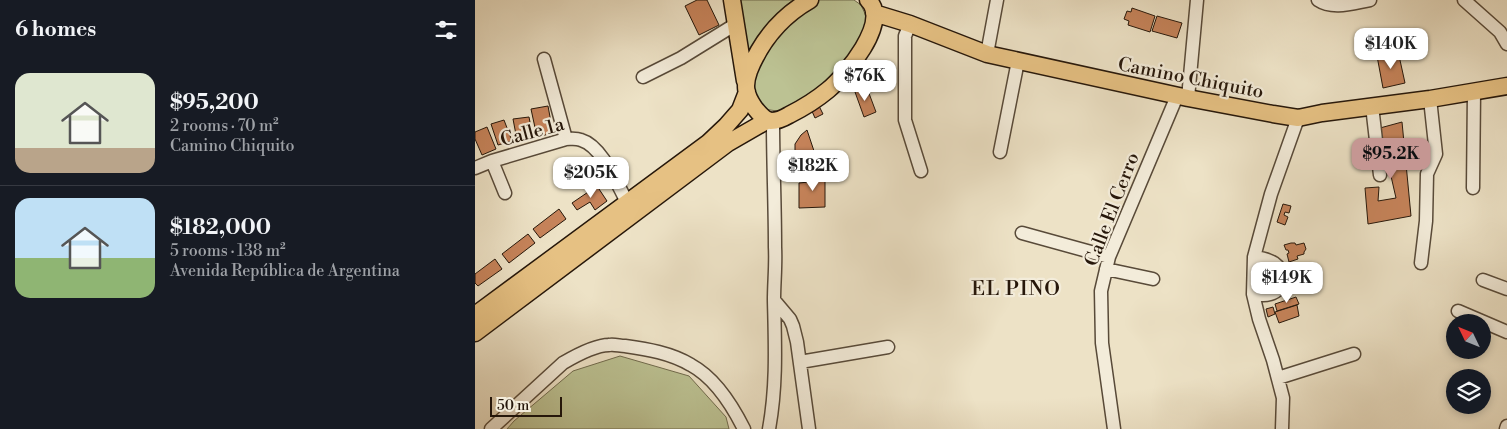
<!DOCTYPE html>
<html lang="en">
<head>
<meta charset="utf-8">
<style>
	:root { --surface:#171b24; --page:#242831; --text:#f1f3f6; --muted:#9ea1a6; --line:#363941; --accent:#c59692 }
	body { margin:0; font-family:"Libre Bodoni",serif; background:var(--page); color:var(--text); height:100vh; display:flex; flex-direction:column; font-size:19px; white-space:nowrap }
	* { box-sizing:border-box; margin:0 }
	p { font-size:16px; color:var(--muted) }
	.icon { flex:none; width:28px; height:28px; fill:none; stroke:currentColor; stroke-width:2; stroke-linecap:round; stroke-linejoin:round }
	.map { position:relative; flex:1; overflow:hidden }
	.details { display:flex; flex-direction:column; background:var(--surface); width:475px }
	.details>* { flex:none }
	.needle { width:32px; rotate:313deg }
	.tools { position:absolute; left:971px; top:314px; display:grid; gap:10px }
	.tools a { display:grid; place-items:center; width:45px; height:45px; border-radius:50%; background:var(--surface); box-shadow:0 2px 8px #0003; font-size:25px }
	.scale { position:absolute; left:15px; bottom:12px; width:72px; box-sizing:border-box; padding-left:5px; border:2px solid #26170a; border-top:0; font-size:14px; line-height:18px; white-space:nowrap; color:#26170a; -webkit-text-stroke:4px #f3ecda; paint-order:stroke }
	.price { position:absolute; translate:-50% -42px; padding:0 11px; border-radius:10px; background:#fff; color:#222; font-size:16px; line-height:32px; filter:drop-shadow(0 1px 2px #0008) }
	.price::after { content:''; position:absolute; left:50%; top:30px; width:15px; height:11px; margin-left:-8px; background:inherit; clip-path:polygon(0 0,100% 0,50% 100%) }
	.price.active { background:var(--accent); color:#111 }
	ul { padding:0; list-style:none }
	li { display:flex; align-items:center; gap:15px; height:125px; padding:0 15px }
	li+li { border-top:1px solid var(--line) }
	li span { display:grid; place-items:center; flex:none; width:140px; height:100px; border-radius:15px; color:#555 }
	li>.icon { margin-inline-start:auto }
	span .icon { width:60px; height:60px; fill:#fffc; stroke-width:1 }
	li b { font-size:21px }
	h2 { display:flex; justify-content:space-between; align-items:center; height:60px; padding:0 15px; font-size:21px }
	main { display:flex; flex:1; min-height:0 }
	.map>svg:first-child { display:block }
	.green { fill:#bcc293; stroke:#716c4e }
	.building { fill:#c6835a; stroke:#26170a }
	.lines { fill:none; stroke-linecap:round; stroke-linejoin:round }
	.minor-casing { stroke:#584a39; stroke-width:15 }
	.major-casing { stroke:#26170a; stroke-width:19 }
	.minor { stroke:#f3ecda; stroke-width:12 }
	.major { stroke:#e6c183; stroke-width:16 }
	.labels { text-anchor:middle; stroke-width:4.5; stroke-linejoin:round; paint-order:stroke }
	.street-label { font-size:19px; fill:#26170a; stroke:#f3ecda }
	.neighbourhood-label { font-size:20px; letter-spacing:1px; fill:#26170a; stroke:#f3ecda }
</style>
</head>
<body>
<main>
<section class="details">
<h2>6 homes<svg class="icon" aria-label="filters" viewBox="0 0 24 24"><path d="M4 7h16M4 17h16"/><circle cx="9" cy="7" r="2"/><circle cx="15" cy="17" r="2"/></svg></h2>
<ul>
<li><span style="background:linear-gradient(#dfe7d0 75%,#b9a48a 0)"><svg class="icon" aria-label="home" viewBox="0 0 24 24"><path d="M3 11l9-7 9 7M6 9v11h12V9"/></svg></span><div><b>$95,200</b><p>2 rooms · 70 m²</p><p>Camino Chiquito</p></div></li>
<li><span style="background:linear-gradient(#bfe0f5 60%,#8fb573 0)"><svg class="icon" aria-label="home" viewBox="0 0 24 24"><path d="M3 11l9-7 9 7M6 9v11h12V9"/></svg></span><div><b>$182,000</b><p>5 rooms · 138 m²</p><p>Avenida República de Argentina</p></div></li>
</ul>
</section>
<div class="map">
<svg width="1032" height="429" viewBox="0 0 1032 429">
	<rect width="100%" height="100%" fill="#ede2c6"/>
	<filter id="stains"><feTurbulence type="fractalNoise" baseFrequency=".004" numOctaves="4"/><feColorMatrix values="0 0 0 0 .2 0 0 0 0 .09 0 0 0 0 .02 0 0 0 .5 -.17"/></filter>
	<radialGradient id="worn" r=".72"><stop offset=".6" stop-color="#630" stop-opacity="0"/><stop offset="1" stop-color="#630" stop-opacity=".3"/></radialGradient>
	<!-- green -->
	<path class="green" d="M262,0h57c-13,7 -29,26 -37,38 -4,6 -5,13 -11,17z
		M344,0h35l7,5 5,11 -1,12 -3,12 -23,31 -32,25 -14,10 -16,5 -13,-2 -7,-10 -3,-8v-14l17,-36 29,-28z
		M145,356l69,20 37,41 3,12h-222l7,-8 59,-50z"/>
	<!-- building -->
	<path class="building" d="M222,0h10l12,25 -20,10 -14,-29z
		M657,8l23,8 -5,16 -22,-7 1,-4 -5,-2 3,-8 4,1z
		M682,16l25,7 -5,15 -25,-7z
		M923,51l7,32 -22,5 -6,-32z
		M392,88l9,24 -12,5 -9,-25z
		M73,106l5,27 -16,4 -6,-28z
		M344,106l4,8 -8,4 -4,-9z
		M54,117l4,21 -16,2 -4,-21z
		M29,120l8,21 -14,4 -7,-21z
		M927,122l9,94 -43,8 -3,-36 14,-1 -1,14 18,-3 -16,-70z
		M12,127l9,22 -14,6 -7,-16v-7z
		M332,130l11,33 -24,5v-4h-2v-9h3v-11l6,-9z
		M334,175h16v32l-26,1v-25l10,-1z
		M122,186l10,15 -12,9 -5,-8 -13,8 -5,-7z
		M808,204l8,2 -2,7 -4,-1 -1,3 4,2 -3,8 -8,-3z
		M84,209l7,10 -26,19 -7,-9z
		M53,234l7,9 -26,20 -7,-9z
		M816,243h4l1,2 8,-2 2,6 -2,3v2l-7,2 1,3 -9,3 -2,-8 2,-1 -1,-3h-2l-2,-5z
		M20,259l7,10 -24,17 -3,-3v-9z
		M821,297l3,7 -22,7 -2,-7z
		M822,305l2,11 -20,7 -4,-11z
		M798,307l2,7 -7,3 -2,-8z"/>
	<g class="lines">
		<defs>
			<path id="minor" d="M843,0c15,10 35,3 52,0
				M989,0l36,32 7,12
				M435,24l-5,12v84l16,51
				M512,54l10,-54
				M69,59l22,80
				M168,77l38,-19 55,-34
				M713,98l9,-98
				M897,106l8,69
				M525,152l18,-91
				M17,161l13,32
				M0,168l17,-7 74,-22c5,0 10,-1 15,1 21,6 36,44 46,62
				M998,188l1,-96
				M547,233l87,24
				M946,263l5,-42 1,-47 9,-20 -6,-55
				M631,269l47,10
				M1008,280l24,9
				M778,294c7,1 13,2 20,-1 13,-6 11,-23 1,-30 -6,-4 -13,-5 -20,-6
				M299,300l16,19 3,7 4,16 12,87
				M983,311l49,21
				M325,362l88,-15
				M803,378l76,-24
				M16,429l72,-66c12,-7 32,-18 46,-18 5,-1 11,1 16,1 22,3 46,7 66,19 24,13 41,40 53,64
				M294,429c8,-44 6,-85 5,-129 0,-18 2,-35 1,-53 0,-42 -2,-84 -2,-126
				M639,429l-12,-86 -1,-52 8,-34 68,-161
				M807,429l1,-31 -10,-38 -14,-41 -6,-25 1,-37 17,-63 27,-76
				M1031,429l1,-3"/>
			<path id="major" d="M257,0l13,81
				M335,0c-28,16 -49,41 -61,71 -5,14 -4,23 5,36 4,5 10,13 17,14 6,0 13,-3 18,-6 14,-7 27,-15 39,-25 17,-14 63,-68 40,-90
				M399,13l36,11 77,30 201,44 85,16 25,4 24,-5 108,-14 77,-13
				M0,315l233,-172 18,-17 14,-16 7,-18
				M0,333l253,-190 40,-23"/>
		</defs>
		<!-- minor casing -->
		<use href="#minor" class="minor-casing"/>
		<!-- major casing -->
		<use href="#major" class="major-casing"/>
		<!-- minor -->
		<use href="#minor" class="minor"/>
		<!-- major -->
		<use href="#major" class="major"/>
	</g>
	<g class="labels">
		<!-- street labels -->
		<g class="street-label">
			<text transform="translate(716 77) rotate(11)" y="7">Camino Chiquito</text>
			<text transform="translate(57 131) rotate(-15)" y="7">Calle 1a</text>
			<text transform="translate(636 209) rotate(-69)" y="7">Calle El Cerro</text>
		</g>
		<!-- neighbourhood labels -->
		<g class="neighbourhood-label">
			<text x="541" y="295">EL PINO</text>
		</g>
	</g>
	<rect width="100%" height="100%" filter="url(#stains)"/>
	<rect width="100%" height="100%" fill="url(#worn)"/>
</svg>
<div class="tools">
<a><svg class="needle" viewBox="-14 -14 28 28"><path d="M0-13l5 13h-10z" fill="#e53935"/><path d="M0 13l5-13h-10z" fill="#9ea1a6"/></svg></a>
<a><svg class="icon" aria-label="layers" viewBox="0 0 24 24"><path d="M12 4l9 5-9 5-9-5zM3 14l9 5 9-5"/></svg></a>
</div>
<div class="scale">50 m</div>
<b class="price" style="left:916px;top:70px">$140K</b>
<b class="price" style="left:390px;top:102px">$76K</b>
<b class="price active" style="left:916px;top:180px">$95.2K</b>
<b class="price" style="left:338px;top:192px">$182K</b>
<b class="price" style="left:116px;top:199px">$205K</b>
<b class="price" style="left:812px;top:304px">$149K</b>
</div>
</main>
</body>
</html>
